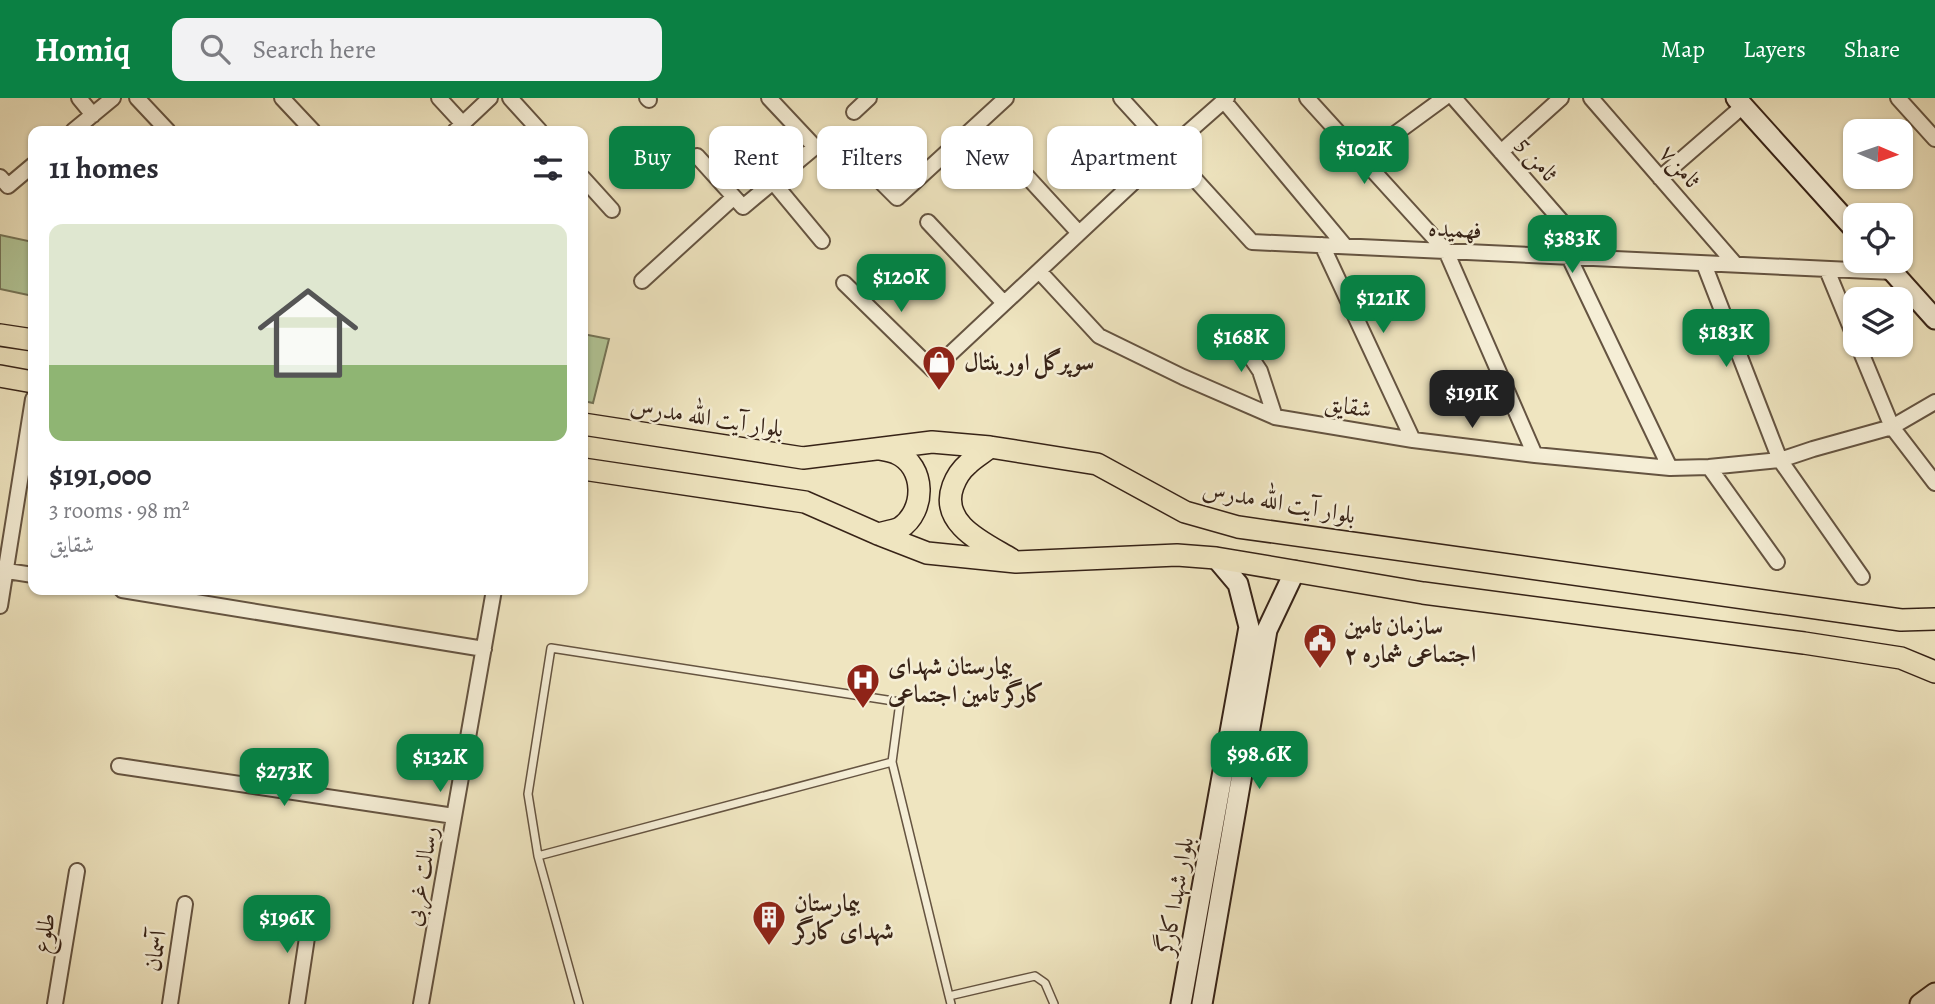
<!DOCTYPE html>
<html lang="en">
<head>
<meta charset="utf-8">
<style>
	:root { --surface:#fff; --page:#f2f2f3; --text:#2b2b33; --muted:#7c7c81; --line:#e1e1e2; --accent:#0b8043 }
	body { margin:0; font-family:Alegreya,Amiri,serif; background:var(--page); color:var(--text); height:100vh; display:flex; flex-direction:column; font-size:26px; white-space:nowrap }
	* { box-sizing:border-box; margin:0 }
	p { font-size:23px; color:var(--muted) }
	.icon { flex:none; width:38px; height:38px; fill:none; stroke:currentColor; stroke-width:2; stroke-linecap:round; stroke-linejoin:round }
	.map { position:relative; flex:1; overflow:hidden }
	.panel { position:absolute; left:28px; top:28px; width:560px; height:469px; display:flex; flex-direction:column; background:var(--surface); border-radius:14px; box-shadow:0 2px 5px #0004 }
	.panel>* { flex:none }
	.banner { position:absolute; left:609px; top:28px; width:665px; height:63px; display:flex; gap:14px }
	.needle { width:46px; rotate:92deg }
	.buttons { position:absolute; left:1843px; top:21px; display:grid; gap:14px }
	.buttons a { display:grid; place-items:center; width:70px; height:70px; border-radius:14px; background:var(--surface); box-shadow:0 2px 5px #0004; font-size:35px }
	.price { position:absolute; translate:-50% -60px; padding:0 16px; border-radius:14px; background:var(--accent); color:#fff; font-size:23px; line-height:46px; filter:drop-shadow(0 2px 4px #0008) }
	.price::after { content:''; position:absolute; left:50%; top:42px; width:21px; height:16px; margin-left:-10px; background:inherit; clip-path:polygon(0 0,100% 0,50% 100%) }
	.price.active { background:#222; color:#fff }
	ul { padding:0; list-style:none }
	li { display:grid; align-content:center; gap:14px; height:371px; padding:0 21px }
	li+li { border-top:2px solid var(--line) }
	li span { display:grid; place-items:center; height:217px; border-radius:14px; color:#555 }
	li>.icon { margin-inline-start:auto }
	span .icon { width:126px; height:126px; fill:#fffc; stroke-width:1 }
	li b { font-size:30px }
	h2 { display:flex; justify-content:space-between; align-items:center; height:84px; padding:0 21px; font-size:30px }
	.chip { padding:0 24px; border-radius:14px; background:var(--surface); box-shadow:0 2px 5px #0004; font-size:24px; line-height:63px }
	.chip.active { background:var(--accent); color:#fff }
	header { display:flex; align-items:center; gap:42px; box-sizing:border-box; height:98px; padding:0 35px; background:var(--accent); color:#fff }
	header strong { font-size:33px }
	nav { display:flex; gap:38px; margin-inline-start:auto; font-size:24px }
	.search { width:490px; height:63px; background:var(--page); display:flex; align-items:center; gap:18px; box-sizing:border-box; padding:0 24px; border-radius:14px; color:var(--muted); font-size:26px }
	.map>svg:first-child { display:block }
	.green { fill:#b2c697; stroke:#747457; stroke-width:2 }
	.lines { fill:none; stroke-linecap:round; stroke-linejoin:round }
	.lane-casing { stroke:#655441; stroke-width:10 }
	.street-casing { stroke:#655441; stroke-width:18 }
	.secondary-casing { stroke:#372317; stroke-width:23 }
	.primary-casing { stroke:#372317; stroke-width:24 }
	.lane { stroke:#f5eed6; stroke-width:7 }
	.street { stroke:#f5eed6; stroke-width:14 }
	.secondary { stroke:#f5eed6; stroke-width:19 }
	.primary { stroke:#efe5c0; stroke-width:21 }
	.labels { text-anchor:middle; stroke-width:5; stroke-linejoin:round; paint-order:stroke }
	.street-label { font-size:24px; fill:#372317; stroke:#f5eed6 }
	.poi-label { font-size:24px; font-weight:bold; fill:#372317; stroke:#f5eed6; text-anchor:start }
</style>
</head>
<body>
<header>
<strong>Homiq</strong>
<div class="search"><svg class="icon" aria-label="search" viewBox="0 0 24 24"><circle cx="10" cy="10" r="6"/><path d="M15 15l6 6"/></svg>Search here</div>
<nav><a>Map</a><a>Layers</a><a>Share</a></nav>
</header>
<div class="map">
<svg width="1935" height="906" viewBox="0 0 1935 906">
	<rect width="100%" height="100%" fill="#efe5c0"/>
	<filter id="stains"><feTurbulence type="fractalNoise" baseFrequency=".00286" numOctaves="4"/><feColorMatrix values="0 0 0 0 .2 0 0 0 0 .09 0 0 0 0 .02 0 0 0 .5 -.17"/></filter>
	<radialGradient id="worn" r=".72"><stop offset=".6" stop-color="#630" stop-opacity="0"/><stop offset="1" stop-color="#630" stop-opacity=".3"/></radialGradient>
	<!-- green -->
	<path class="green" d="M0,137l33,7v54l-33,-7z
		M583,236l26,5 -16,64 -10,-2z"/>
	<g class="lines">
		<defs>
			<path id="lane" d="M538,758l354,-94
				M579,906l-41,-148 -10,-62 23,-146 349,54 -8,60 57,234
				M951,906l-2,-8 86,-20 10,7 9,21"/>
			<path id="street" d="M79,0l14,17
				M137,0l31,33
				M282,0l31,33
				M439,0l24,26
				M510,0l30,33
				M647,0l2,2
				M769,0l46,49 40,9 42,42 109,-100
				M1121,0l131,144 641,30
				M1307,0l139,153 89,204
				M1454,0l110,126 5,33 101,211
				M1591,0l145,167
				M1898,0l37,41
				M1224,3l121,145
				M854,14l15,-14
				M73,33l40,-33
				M455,33l35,-33
				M1501,54l60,-54
				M697,58l46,51 72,-60
				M1362,60l82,-60
				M1012,62l67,73
				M0,79l8,9 25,-21
				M583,80l29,32
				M1660,80l83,-72
				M773,84l49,59
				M928,124l76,81
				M1322,147l91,195
				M1704,166l76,196 82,117
				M1827,172l28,68
				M1039,173l60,65 84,41 92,40 138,23 122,15 135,13 39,-1 71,-7 33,-11 79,-22 43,-25
				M642,183l92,-84
				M844,185l89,87 235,-220 59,-52
				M1218,225l24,21 18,27 15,46
				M1858,247l34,82 43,56
				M1709,369l68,95
				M0,472l33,5
				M122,492l362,59
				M0,508l33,-207
				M119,668l335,50
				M55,906l22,-133
				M170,906l15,-100
				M297,906l14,-93
				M421,906l73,-414"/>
			<path id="secondary" d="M1736,0l119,132
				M1883,163l52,58
				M1181,906l68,-377 -11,-43 -22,-26
				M1202,906l65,-374 28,-59
				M1920,906l15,-11"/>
			<path id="primary" d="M0,237l33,5
				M0,278l33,6
				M583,326l220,34 129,-16 58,5 107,17 88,48 53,15 663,93 34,-1
				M990,349c-7,6 -15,10 -22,17 -6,5 -12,14 -15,22 -14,38 31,57 58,73
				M583,371l222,33 73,32 49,19 89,9 161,-7 39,3 207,35 381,50 97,15 34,14
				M878,436c7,-2 16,-3 22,-6 26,-17 26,-62 -4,-75 -5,-2 -11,-3 -16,-4"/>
		</defs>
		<!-- lane casing -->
		<use href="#lane" class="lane-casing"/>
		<!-- street casing -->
		<use href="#street" class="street-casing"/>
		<!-- secondary casing -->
		<use href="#secondary" class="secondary-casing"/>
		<!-- primary casing -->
		<use href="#primary" class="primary-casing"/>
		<!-- lane -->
		<use href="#lane" class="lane"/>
		<!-- street -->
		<use href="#street" class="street"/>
		<!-- secondary -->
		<use href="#secondary" class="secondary"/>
		<!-- primary -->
		<use href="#primary" class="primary"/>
	</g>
	<!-- icons -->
	<defs>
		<symbol id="shop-pin" viewBox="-11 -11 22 30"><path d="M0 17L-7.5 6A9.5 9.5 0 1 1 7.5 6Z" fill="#8f2418" stroke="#f5eed6"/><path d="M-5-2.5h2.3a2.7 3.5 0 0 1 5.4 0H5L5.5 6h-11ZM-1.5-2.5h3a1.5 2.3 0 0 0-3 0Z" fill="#fff"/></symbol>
		<symbol id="civic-pin" viewBox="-11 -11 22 30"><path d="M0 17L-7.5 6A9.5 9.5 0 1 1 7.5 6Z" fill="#8f2418" stroke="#f5eed6"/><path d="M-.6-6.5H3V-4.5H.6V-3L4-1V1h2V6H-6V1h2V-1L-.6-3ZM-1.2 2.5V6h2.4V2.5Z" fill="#fff"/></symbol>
		<symbol id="hospital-pin" viewBox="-11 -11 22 30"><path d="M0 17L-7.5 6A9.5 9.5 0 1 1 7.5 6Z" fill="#8f2418" stroke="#f5eed6"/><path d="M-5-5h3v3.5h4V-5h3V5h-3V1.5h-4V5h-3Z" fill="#fff"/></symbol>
		<symbol id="building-pin" viewBox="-11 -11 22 30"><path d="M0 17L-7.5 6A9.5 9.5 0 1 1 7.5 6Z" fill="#8f2418" stroke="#f5eed6"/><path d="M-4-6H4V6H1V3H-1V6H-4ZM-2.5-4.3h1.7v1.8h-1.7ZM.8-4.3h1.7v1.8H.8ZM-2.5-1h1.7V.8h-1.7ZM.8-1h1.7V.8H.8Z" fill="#fff"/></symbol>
	</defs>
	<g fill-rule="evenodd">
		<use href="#shop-pin" x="920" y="245" width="38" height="52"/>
		<use href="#civic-pin" x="1301" y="523" width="38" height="52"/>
		<use href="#hospital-pin" x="844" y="563" width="38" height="52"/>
		<use href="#building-pin" x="750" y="800" width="38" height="52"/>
	</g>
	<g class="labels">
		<!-- street labels -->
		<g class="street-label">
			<text transform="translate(1537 61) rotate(49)" y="8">ثامن 5</text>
			<text transform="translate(1680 68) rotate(49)" y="8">ثامن۷</text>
			<text transform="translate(1455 131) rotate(3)" y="8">فهمیده</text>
			<text transform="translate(1348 308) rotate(9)" y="8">شقایق</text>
			<text transform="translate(707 319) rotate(9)" y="8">بلوار آیت الله مدرس</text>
			<text transform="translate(1279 404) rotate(10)" y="8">بلوار آیت الله مدرس</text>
			<text transform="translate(421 778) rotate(-80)" y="8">رسالت غربی</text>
			<text transform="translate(1175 798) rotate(-80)" y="8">بلوار شهدا کارگر</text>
			<text transform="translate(44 835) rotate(-80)" y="8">طلوع</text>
			<text transform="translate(155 853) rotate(-81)" y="8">آسمان</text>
		</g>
		<!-- poi labels -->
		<g class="poi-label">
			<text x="964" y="272">سوپرگل اورینتال</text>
			<text x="1344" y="536">سازمان تامین<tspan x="1344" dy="28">اجتماعی شماره ۲</tspan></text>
			<text x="888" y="576">بیمارستان شهدای<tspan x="888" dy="28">کارگر تامین اجتماعی</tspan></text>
			<text x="794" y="813">بیمارستان<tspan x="794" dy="28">شهدای کارگر</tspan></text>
		</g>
	</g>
	<rect width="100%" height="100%" filter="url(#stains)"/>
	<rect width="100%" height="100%" fill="url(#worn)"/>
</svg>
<div class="buttons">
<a><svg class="needle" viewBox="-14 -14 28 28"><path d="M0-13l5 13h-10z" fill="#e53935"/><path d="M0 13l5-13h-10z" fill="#7c7c81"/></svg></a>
<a><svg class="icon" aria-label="locate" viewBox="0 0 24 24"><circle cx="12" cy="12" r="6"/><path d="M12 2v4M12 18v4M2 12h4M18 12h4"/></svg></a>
<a><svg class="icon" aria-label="layers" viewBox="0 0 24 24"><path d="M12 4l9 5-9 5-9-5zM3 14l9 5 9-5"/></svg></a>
</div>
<b class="price" style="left:1364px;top:88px">$102K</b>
<b class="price" style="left:1572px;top:177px">$383K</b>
<b class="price" style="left:901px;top:216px">$120K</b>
<b class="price" style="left:1383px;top:237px">$121K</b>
<b class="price" style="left:1726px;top:271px">$183K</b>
<b class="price" style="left:1241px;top:276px">$168K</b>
<b class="price active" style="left:1472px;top:332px">$191K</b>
<b class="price" style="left:1259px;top:693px">$98.6K</b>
<b class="price" style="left:440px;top:696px">$132K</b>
<b class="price" style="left:284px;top:710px">$273K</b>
<b class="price" style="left:287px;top:857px">$196K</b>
<div class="banner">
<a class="chip active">Buy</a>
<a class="chip">Rent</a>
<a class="chip">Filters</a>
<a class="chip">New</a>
<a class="chip">Apartment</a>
</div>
<section class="panel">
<h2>11 homes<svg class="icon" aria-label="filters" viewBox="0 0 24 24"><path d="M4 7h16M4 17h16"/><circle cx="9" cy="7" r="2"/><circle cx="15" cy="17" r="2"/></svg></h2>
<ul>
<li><span style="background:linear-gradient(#dfe7d0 65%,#8fb573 0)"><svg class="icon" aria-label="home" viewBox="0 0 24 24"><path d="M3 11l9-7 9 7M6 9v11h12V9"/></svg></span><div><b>$191,000</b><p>3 rooms · 98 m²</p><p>شقایق</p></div></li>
</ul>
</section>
</div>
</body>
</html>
